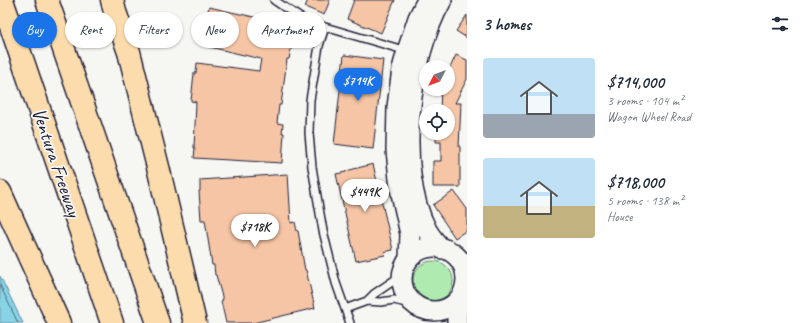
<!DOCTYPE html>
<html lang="en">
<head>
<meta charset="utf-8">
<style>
	:root { --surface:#fff; --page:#f6f6f7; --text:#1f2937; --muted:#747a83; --accent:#1a73e8 }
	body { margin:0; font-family:Caveat,sans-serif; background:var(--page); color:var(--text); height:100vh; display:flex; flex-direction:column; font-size:15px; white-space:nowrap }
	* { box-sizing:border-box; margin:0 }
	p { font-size:13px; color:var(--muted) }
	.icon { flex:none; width:22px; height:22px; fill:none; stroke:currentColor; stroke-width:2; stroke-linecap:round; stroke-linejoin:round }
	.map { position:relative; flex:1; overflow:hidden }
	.details { display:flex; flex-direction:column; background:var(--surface); width:340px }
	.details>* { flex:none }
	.banner { position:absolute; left:12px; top:12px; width:380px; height:36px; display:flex; gap:8px }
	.needle { width:26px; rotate:228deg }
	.buttons { position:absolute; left:419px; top:60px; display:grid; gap:8px }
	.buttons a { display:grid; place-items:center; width:36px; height:36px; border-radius:50%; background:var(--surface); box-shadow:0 1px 3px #0004; font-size:20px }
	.price { position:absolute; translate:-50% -34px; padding:0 9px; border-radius:14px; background:#fff; color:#222; font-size:13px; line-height:26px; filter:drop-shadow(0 1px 2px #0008) }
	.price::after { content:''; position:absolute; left:50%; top:24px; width:12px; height:9px; margin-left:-6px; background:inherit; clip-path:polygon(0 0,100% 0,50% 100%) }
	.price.selected { background:var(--accent); color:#fff }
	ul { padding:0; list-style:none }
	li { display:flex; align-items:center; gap:12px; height:100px; padding:0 16px }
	li span { display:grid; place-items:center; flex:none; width:112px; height:80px; border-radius:4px; color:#555 }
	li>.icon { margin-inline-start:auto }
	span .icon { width:48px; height:48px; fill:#fffc; stroke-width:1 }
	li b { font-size:17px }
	h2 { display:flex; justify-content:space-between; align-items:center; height:48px; padding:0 16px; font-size:17px }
	.chip { padding:0 14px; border-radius:18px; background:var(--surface); box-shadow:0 1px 3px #0004; font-size:14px; line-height:36px }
	.chip.selected { background:var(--accent); color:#fff }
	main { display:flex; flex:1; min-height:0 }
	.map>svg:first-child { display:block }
	.green { fill:#afebb1; stroke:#688676 }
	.water { fill:#87d4e6; stroke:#5f8da2 }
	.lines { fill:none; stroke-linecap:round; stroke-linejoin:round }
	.shore { stroke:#4a697f; stroke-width:1 }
	.building { fill:#f5c5a5; stroke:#22223b }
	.lane-casing { stroke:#22223b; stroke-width:10 }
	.street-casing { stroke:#22223b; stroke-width:16 }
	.secondary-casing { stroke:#22223b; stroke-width:22 }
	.highway-casing { stroke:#22223b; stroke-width:25 }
	.lane { stroke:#f6f6f2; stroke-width:7 }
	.street { stroke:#f6f6f2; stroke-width:13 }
	.secondary { stroke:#f6f6f2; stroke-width:19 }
	.highway { stroke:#fcdcac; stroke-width:22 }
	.labels { text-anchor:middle; stroke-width:3.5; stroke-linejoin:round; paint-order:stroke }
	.street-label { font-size:20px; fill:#22223b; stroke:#f6f6f2 }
</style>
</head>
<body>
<main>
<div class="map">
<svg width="467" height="323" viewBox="0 0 467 323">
	<rect width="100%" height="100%" fill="#f6f6f2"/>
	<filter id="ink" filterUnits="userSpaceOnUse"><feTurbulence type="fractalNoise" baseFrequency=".025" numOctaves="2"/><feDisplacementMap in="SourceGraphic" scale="8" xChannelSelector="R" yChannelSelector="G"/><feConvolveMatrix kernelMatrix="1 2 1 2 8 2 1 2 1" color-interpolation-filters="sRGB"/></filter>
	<g filter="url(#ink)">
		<!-- green -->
		<path class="green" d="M413 281a20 20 0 1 1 40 0a20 20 0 1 1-40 0Z"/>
		<!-- water -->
		<path class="water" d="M0,276l23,47h-23z"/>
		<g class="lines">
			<!-- shore -->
			<path class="shore" d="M0,285l18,38"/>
		</g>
		<!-- building -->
		<path class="building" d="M308,0h22l-6,15 -19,-8z
			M354,0h41l-14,33 -34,-14z
			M209,7l85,19 -2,9h2l-5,24h-2l-6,46h-2l-2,18 6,1 -1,9h2l-2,30 -88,-5 1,-10h-1l2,-46 -5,-1 3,-28h2l1,-10 62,8 2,-12 -60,-14 2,-10 -2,-1z
			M467,15v23l-11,-7z
			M344,55l39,5 -10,89 -39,-5z
			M456,55l11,5v19l-12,24h6l-2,44h1v40h-27v-26h8v-19h-5v-9h12v-22h-8l1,-22h7v-17z
			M373,164l20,86 -9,2 1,3 -29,6 -20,-87 10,-2v-1z
			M288,174l3,49 4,-1 2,9h1l7,39h1l9,38 -62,15h-27l-5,-22 2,-1 -7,-25h-1l-1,-10h-2l-7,-45h-4l-2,-29h1v-11z
			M454,191l13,18v21l-12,8 -22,-33z"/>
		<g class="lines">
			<defs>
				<path id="lane" d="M274,0l25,17 8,4 18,6 82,24
					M325,27l-6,19 -9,54 -1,33 3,34 11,64 13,52 14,40
					M402,275l-28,19 -7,7 14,1 13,-2 8,2h9
					M345,309l22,-8"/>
				<path id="street" d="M456,256l11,4
					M465,285l2,-2"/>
				<path id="secondary" d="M402 279a32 32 0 1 1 64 0a32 32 0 1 1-64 0Z
					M442,249c-6,-6 -11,-12 -15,-19 -32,-61 -18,-172 15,-230
					M409,259l1,-25 -10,-45 -4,-39 1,-43 5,-38 5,-18 11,-33 9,-18
					M457,323v-11l3,-14"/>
				<path id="highway" d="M2,0l110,323
					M47,0l111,323
					M112,0l3,12 14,40 30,119 36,152
					M0,192l59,131"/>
			</defs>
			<!-- lane casing -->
			<use href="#lane" class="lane-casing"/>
			<!-- street casing -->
			<use href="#street" class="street-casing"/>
			<!-- secondary casing -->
			<use href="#secondary" class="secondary-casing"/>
			<!-- highway casing -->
			<use href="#highway" class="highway-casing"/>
			<!-- lane -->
			<use href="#lane" class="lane"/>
			<!-- street -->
			<use href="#street" class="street"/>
			<!-- secondary -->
			<use href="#secondary" class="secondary"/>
			<!-- highway -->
			<use href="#highway" class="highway"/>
		</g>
	</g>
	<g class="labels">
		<!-- street labels -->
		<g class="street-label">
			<text transform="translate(57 162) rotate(71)" y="7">Ventura Freeway</text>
		</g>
	</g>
</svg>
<div class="buttons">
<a><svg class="needle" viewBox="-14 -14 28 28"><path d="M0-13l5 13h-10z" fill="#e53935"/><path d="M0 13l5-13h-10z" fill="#747a83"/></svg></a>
<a><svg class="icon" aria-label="locate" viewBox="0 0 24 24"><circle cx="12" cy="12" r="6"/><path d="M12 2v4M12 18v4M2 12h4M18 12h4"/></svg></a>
</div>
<b class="price selected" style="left:358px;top:102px">$714K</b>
<b class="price" style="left:365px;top:213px">$449K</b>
<b class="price" style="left:255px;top:248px">$718K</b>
<div class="banner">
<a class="chip selected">Buy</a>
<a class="chip">Rent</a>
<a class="chip">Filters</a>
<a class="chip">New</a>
<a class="chip">Apartment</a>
</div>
</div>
<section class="details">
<h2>3 homes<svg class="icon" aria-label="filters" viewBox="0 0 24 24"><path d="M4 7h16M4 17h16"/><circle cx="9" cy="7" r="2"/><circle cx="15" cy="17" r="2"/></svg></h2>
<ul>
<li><span style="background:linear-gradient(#bfe0f5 70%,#9aa5b1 0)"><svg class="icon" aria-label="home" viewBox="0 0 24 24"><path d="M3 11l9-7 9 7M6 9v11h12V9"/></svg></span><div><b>$714,000</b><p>3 rooms · 104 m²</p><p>Wagon Wheel Road</p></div></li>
<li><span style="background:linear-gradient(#bfe0f5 60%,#c2b280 0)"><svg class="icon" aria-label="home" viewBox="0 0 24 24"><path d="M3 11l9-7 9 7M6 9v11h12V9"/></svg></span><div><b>$718,000</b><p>5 rooms · 138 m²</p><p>House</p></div></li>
</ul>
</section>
</main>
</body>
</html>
